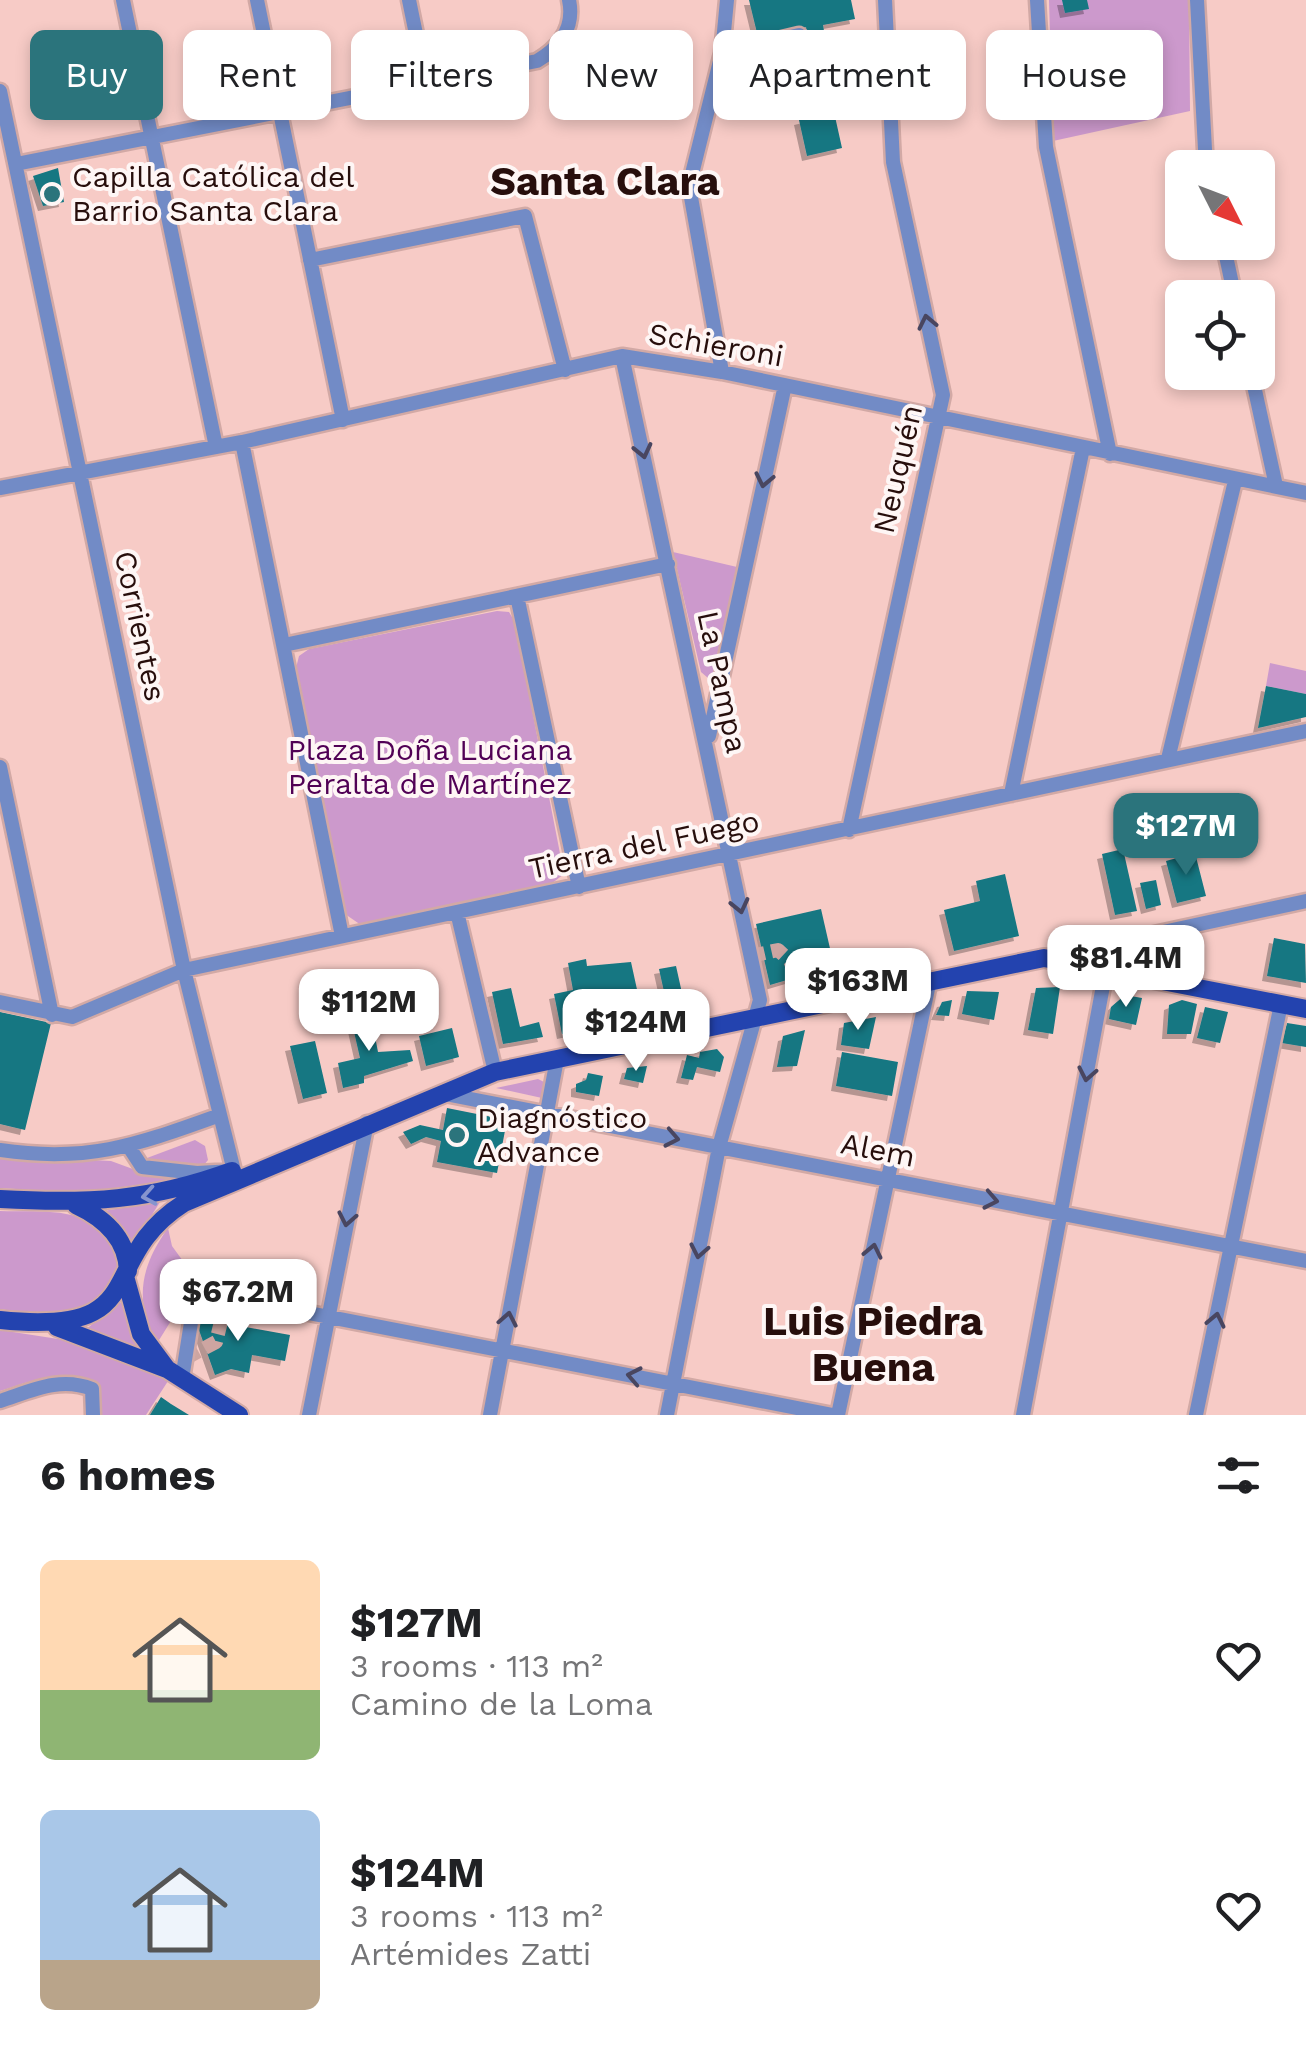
<!DOCTYPE html>
<html lang="en">
<head>
<meta charset="utf-8">
<style>
	:root { --surface:#fff; --page:#f6f6f6; --text:#202124; --muted:#757577; --accent:#2b747c }
	body { margin:0; font-family:"Work Sans",sans-serif; background:var(--page); color:var(--text); height:100vh; display:flex; flex-direction:column; font-size:38px; white-space:nowrap }
	* { box-sizing:border-box; margin:0 }
	p { font-size:32px; color:var(--muted) }
	.icon { flex:none; width:55px; height:55px; fill:none; stroke:currentColor; stroke-width:2; stroke-linecap:round; stroke-linejoin:round }
	.map { position:relative; height:1415px; overflow:hidden }
	.panel { display:flex; flex-direction:column; background:var(--surface); flex:1 }
	.panel>* { flex:none }
	.banner { position:absolute; left:30px; top:30px; width:1248px; height:90px; display:flex; gap:20px }
	.needle { width:65px; rotate:132deg }
	.controls { position:absolute; left:1165px; top:150px; display:grid; gap:20px }
	.controls a { display:grid; place-items:center; width:110px; height:110px; border-radius:15px; background:var(--surface); box-shadow:0 5px 15px #0003; font-size:50px }
	.price { position:absolute; translate:-50% -85px; padding:0 22px; border-radius:20px; background:#fff; color:#222; font-size:32px; line-height:65px; filter:drop-shadow(0 2px 5px #0008) }
	.price::after { content:''; position:absolute; left:50%; top:60px; width:30px; height:22px; margin-left:-15px; background:inherit; clip-path:polygon(0 0,100% 0,50% 100%) }
	.price.current { background:var(--accent); color:#fff }
	ul { padding:0; list-style:none }
	li { display:flex; align-items:center; gap:30px; height:250px; padding:0 40px }
	li span { display:grid; place-items:center; flex:none; width:280px; height:200px; border-radius:15px; color:#555 }
	li>.icon { margin-inline-start:auto }
	span .icon { width:120px; height:120px; fill:#fffc; stroke-width:1 }
	li b { font-size:42px }
	h2 { display:flex; justify-content:space-between; align-items:center; height:120px; padding:0 40px; font-size:42px }
	.tag { padding:0 35px; border-radius:15px; background:var(--surface); box-shadow:0 5px 15px #0003; font-size:35px; line-height:90px }
	.tag.current { background:var(--accent); color:#fff }
	.map>svg:first-child { display:block }
	.green { fill:#c9c }
	.building { fill:#147782; filter:url(#shadow) }
	.lines { fill:none; stroke-linecap:round; stroke-linejoin:round }
	.minor-tunnel { stroke:#cda5a1; stroke-width:14; stroke-dasharray:14 7; stroke-linecap:butt }
	.minor-casing { stroke:#d2a9a5; stroke-width:19 }
	.major-casing { stroke:#d2a9a5; stroke-width:22 }
	.minor { stroke:#728bc6; stroke-width:14 }
	.major { stroke:#2343af; stroke-width:18 }
	.oneway { stroke:#494660 }
	.oneway2 { stroke:#8694ce }
	.poi-dot { fill:#2b747c; stroke:#fef6f5; stroke-width:4 }
	.labels { text-anchor:middle; stroke-width:8; stroke-linejoin:round; paint-order:stroke }
	.poi-label { font-size:30px; fill:#270e0c; stroke:#fef6f5; text-anchor:start }
	.street-label { font-size:30px; fill:#270e0c; stroke:#fef6f5 }
	.park-label { font-size:30px; fill:#510155; stroke:#fef6f5 }
	.district-label { font-size:40px; font-weight:bold; fill:#270e0c; stroke:#fef6f5 }
</style>
</head>
<body>
<div class="map">
<svg width="1306" height="1415" viewBox="0 0 1306 1415">
	<defs>
		<filter id="shadow"><feDropShadow dx="-5" dy="5" stdDeviation="0" flood-color="#0004"/></filter>
	</defs>
	<rect width="100%" height="100%" fill="#f7cbc6"/>
	<!-- green -->
	<path class="green" d="M1049,0h140l1,111 -137,30z
		M673,552l64,15 -24,106 -5,5 -7,-6z
		M497,611l12,1 6,10 49,252 -13,10 -190,41 -16,-11 -49,-246 3,-12 10,-7z
		M1270,663l36,8v23l-40,-8z
		M538,1079l8,4 -4,15 -46,-10z
		M195,1140l10,6 3,14 -5,6 -57,-3 1,-5z
		M0,1155l111,6 30,11 41,7 -103,14 -79,-5z
		M160,1202l-25,40h-6l-26,-31z
		M0,1211c23,1 56,-2 78,6 45,17 56,71 7,91 -27,11 -57,5 -85,1z
		M168,1228l4,18 24,33h-6l-3,16 -31,50c-21,-45 -17,-76 12,-117z
		M119,1303h5l18,46 -4,3 -53,-22z
		M0,1330l84,13 86,35 -24,37h-44l-7,-27c-28,-22 -64,-7 -95,3z"/>
	<!-- building -->
	<path class="building" d="M749,0h102l4,19 -32,6 2,12 29,-6 12,62 -45,11 -15,-77 -48,10z
		M1062,0h25l2,9 -24,4z
		M834,112l8,36 -35,8 -8,-36z
		M58,168l6,34 -21,4 -10,-30z
		M1266,686l40,8v23l-48,11z
		M1123,849l14,62 -22,4 -13,-61z
		M1195,853l11,43 -29,7 -11,-42z
		M1005,874l14,62 -65,15 -10,-41 36,-9 -4,-20z
		M1156,880l5,25 -15,4 -6,-26z
		M821,909l13,57 -64,19 -14,-61z
		M1274,938l31,6 1,39 -39,-7z
		M586,959l1,7 44,-4 12,55 -81,17 -8,-40 19,-4 -5,-27z
		M676,966l6,27 -17,3 -6,-27z
		M1060,987l-7,47 -25,-4 8,-42z
		M511,988l9,39 19,-5 4,15 -40,7 -11,-52z
		M967,991l32,1 -5,28 -32,-6z
		M1125,995l17,3 -6,27 -27,-6 2,-12z
		M952,1000l-3,16 -13,-1 6,-13z
		M1182,1000l15,4 -6,30h-24l2,-29z
		M1205,1007l23,5 -8,31 -23,-5z
		M370,1011l8,41 32,-2 3,11 -49,15v7l-21,5 -5,-25 22,-5 -10,-44z
		M0,1012l51,11 -26,107 -25,-6z
		M876,1017l-7,32 -28,-4 3,-22z
		M1287,1023l19,3v21l-24,-4z
		M452,1028l7,29 -33,9 -7,-30z
		M805,1030l-8,36 -20,1 6,-31z
		M315,1041l12,52 -24,6 -13,-53z
		M717,1049l7,8 -4,15 -23,-5 -4,13 -12,-2 6,-23 12,3 1,-6z
		M842,1052l56,10 -6,34 -56,-10z
		M647,1066l-4,17 -19,-4 3,-11z
		M588,1073l15,3 -4,20 -23,-4v-8l10,-4z
		M447,1108l60,12 -10,53 -60,-11 4,-21 -15,-4 -15,7 -8,-12 17,-7 23,5z
		M213,1309l5,13 72,13 -5,26 -33,-6 -3,18 -18,-4 -16,6 -21,-59z
		M161,1397l10,7 18,11h-39z"/>
	<g class="lines">
		<!-- minor-tunnel -->
		<path class="minor-tunnel" d="M751,956l27,-6 13,12 10,48
			M186,1358l30,-16 11,-45"/>
		<defs>
			<path id="minor" d="M123,0l93,447
				M257,0l86,420
				M409,0l17,83
				M1037,0l9,147 64,307
				M1197,0l9,168
				M722,53l77,-18
				M0,91l184,879 50,201 -37,2 -55,-6 -13,-20
				M16,164l521,-103c22,-13 38,-33 32,-61
				M1223,242l12,56
				M310,260l215,-44 40,154
				M622,356l138,644 -41,147 -52,268
				M722,372l-33,-186 33,-133 5,-53
				M1251,372l25,114
				M242,442l100,494
				M0,488l242,-46 380,-86 100,16 584,121
				M517,596l62,291
				M284,645l384,-81
				M709,736l76,-351
				M1168,759l67,-278
				M0,767l52,248
				M1011,794l72,-346
				M849,830l94,-435 -50,-233 -8,-162
				M457,912l38,160
				M1048,957l258,-56
				M0,1002l72,15 112,-47 1122,-239
				M445,1094l861,167
				M0,1150c88,13 136,-5 217,-34
				M182,1379l14,-88 637,124
				M0,1401c31,-10 60,-25 92,-12l1,26
				M309,1415l58,-292
				M490,1415l67,-356
				M838,1415l91,-431
				M1023,1415l88,-472
				M1196,1415l85,-411"/>
			<path id="major" d="M0,1199c87,5 150,2 232,-28
				M76,1205c28,13 51,33 52,66
				M126,1280l15,54 26,35
				M0,1320c157,16 92,-58 184,-117l311,-131 549,-114 262,51
				M57,1327l110,42 72,46"/>
		</defs>
		<!-- minor casing -->
		<use href="#minor" class="minor-casing"/>
		<!-- major casing -->
		<use href="#major" class="major-casing"/>
		<!-- minor -->
		<use href="#minor" class="minor"/>
		<!-- major -->
		<use href="#major" class="major"/>
	</g>
	<!-- one-way arrows -->
	<defs><path id="oneway-chevron" d="M-2-3.5L2.5 0L-2 3.5" fill="none" stroke-width="1.6" stroke-linecap="round" stroke-linejoin="round" transform="scale(2.5)"/></defs>
	<g class="oneway">
		<use href="#oneway-chevron" transform="translate(927 322) rotate(-102)"/>
		<use href="#oneway-chevron" transform="translate(643 451) rotate(77)"/>
		<use href="#oneway-chevron" transform="translate(764 480) rotate(102)"/>
		<use href="#oneway-chevron" transform="translate(740 906) rotate(77)"/>
		<use href="#oneway-chevron" transform="translate(1087 1074) rotate(101)"/>
		<use href="#oneway-chevron" transform="translate(672 1138) rotate(11)"/>
		<use href="#oneway-chevron" transform="translate(991 1200) rotate(11)"/>
		<use href="#oneway-chevron" transform="translate(347 1219) rotate(101)"/>
		<use href="#oneway-chevron" transform="translate(699 1251) rotate(101)"/>
		<use href="#oneway-chevron" transform="translate(873 1251) rotate(-78)"/>
		<use href="#oneway-chevron" transform="translate(508 1319) rotate(-79)"/>
		<use href="#oneway-chevron" transform="translate(1216 1320) rotate(-78)"/>
		<use href="#oneway-chevron" transform="translate(634 1376) rotate(-169)"/>
	</g>
	<use class="oneway2" href="#oneway-chevron" transform="translate(149 1196) rotate(170)"/>
	<!-- markers -->
	<g class="poi-dot">
		<circle cx="52" cy="194" r="10"/>
		<circle cx="457" cy="1135" r="10"/>
	</g>
	<g class="labels">
		<!-- poi labels -->
		<g class="poi-label">
			<text x="72" y="187">Capilla Católica del<tspan x="72" dy="34">Barrio Santa Clara</tspan></text>
			<text x="477" y="1128">Diagnóstico<tspan x="477" dy="34">Advance</tspan></text>
		</g>
		<!-- street labels -->
		<g class="street-label">
			<text transform="translate(716 345) rotate(10)" y="10">Schieroni</text>
			<text transform="translate(898 469) rotate(-77)" y="10">Neuquén</text>
			<text transform="translate(140 626) rotate(78)" y="10">Corrientes</text>
			<text transform="translate(722 682) rotate(78)" y="10">La Pampa</text>
			<text transform="translate(644 845) rotate(-12)" y="10">Tierra del Fuego</text>
			<text transform="translate(878 1150) rotate(11)" y="10">Alem</text>
		</g>
		<!-- park labels -->
		<g class="park-label">
			<text x="430" y="760">Plaza Doña Luciana<tspan x="430" dy="34">Peralta de Martínez</tspan></text>
		</g>
		<!-- district labels -->
		<g class="district-label">
			<text x="605" y="195">Santa Clara</text>
			<text x="873" y="1335">Luis Piedra<tspan x="873" dy="46">Buena</tspan></text>
		</g>
	</g>
</svg>
<div class="controls">
<a><svg class="needle" viewBox="-14 -14 28 28"><path d="M0-13l5 13h-10z" fill="#e53935"/><path d="M0 13l5-13h-10z" fill="#757577"/></svg></a>
<a><svg class="icon" aria-label="locate" viewBox="0 0 24 24"><circle cx="12" cy="12" r="6"/><path d="M12 2v4M12 18v4M2 12h4M18 12h4"/></svg></a>
</div>
<b class="price current" style="left:1186px;top:878px">$127M</b>
<b class="price" style="left:1126px;top:1010px">$81.4M</b>
<b class="price" style="left:858px;top:1033px">$163M</b>
<b class="price" style="left:369px;top:1054px">$112M</b>
<b class="price" style="left:636px;top:1074px">$124M</b>
<b class="price" style="left:238px;top:1344px">$67.2M</b>
<div class="banner">
<a class="tag current">Buy</a>
<a class="tag">Rent</a>
<a class="tag">Filters</a>
<a class="tag">New</a>
<a class="tag">Apartment</a>
<a class="tag">House</a>
</div>
</div>
<section class="panel">
<h2>6 homes<svg class="icon" aria-label="filters" viewBox="0 0 24 24"><path d="M4 7h16M4 17h16"/><circle cx="9" cy="7" r="2"/><circle cx="15" cy="17" r="2"/></svg></h2>
<ul>
<li><span style="background:linear-gradient(#ffd9b3 65%,#8fb573 0)"><svg class="icon" aria-label="home" viewBox="0 0 24 24"><path d="M3 11l9-7 9 7M6 9v11h12V9"/></svg></span><div><b>$127M</b><p>3 rooms · 113 m²</p><p>Camino de la Loma</p></div><svg class="icon" aria-label="heart" viewBox="0 0 24 24"><path d="M12 20l-8-8c-3-5 5-10 8-4 3-6 11-1 8 4z"/></svg></li>
<li><span style="background:linear-gradient(#a9c7e8 75%,#b9a48a 0)"><svg class="icon" aria-label="home" viewBox="0 0 24 24"><path d="M3 11l9-7 9 7M6 9v11h12V9"/></svg></span><div><b>$124M</b><p>3 rooms · 113 m²</p><p>Artémides Zatti</p></div><svg class="icon" aria-label="heart" viewBox="0 0 24 24"><path d="M12 20l-8-8c-3-5 5-10 8-4 3-6 11-1 8 4z"/></svg></li>
</ul>
</section>
</body>
</html>
